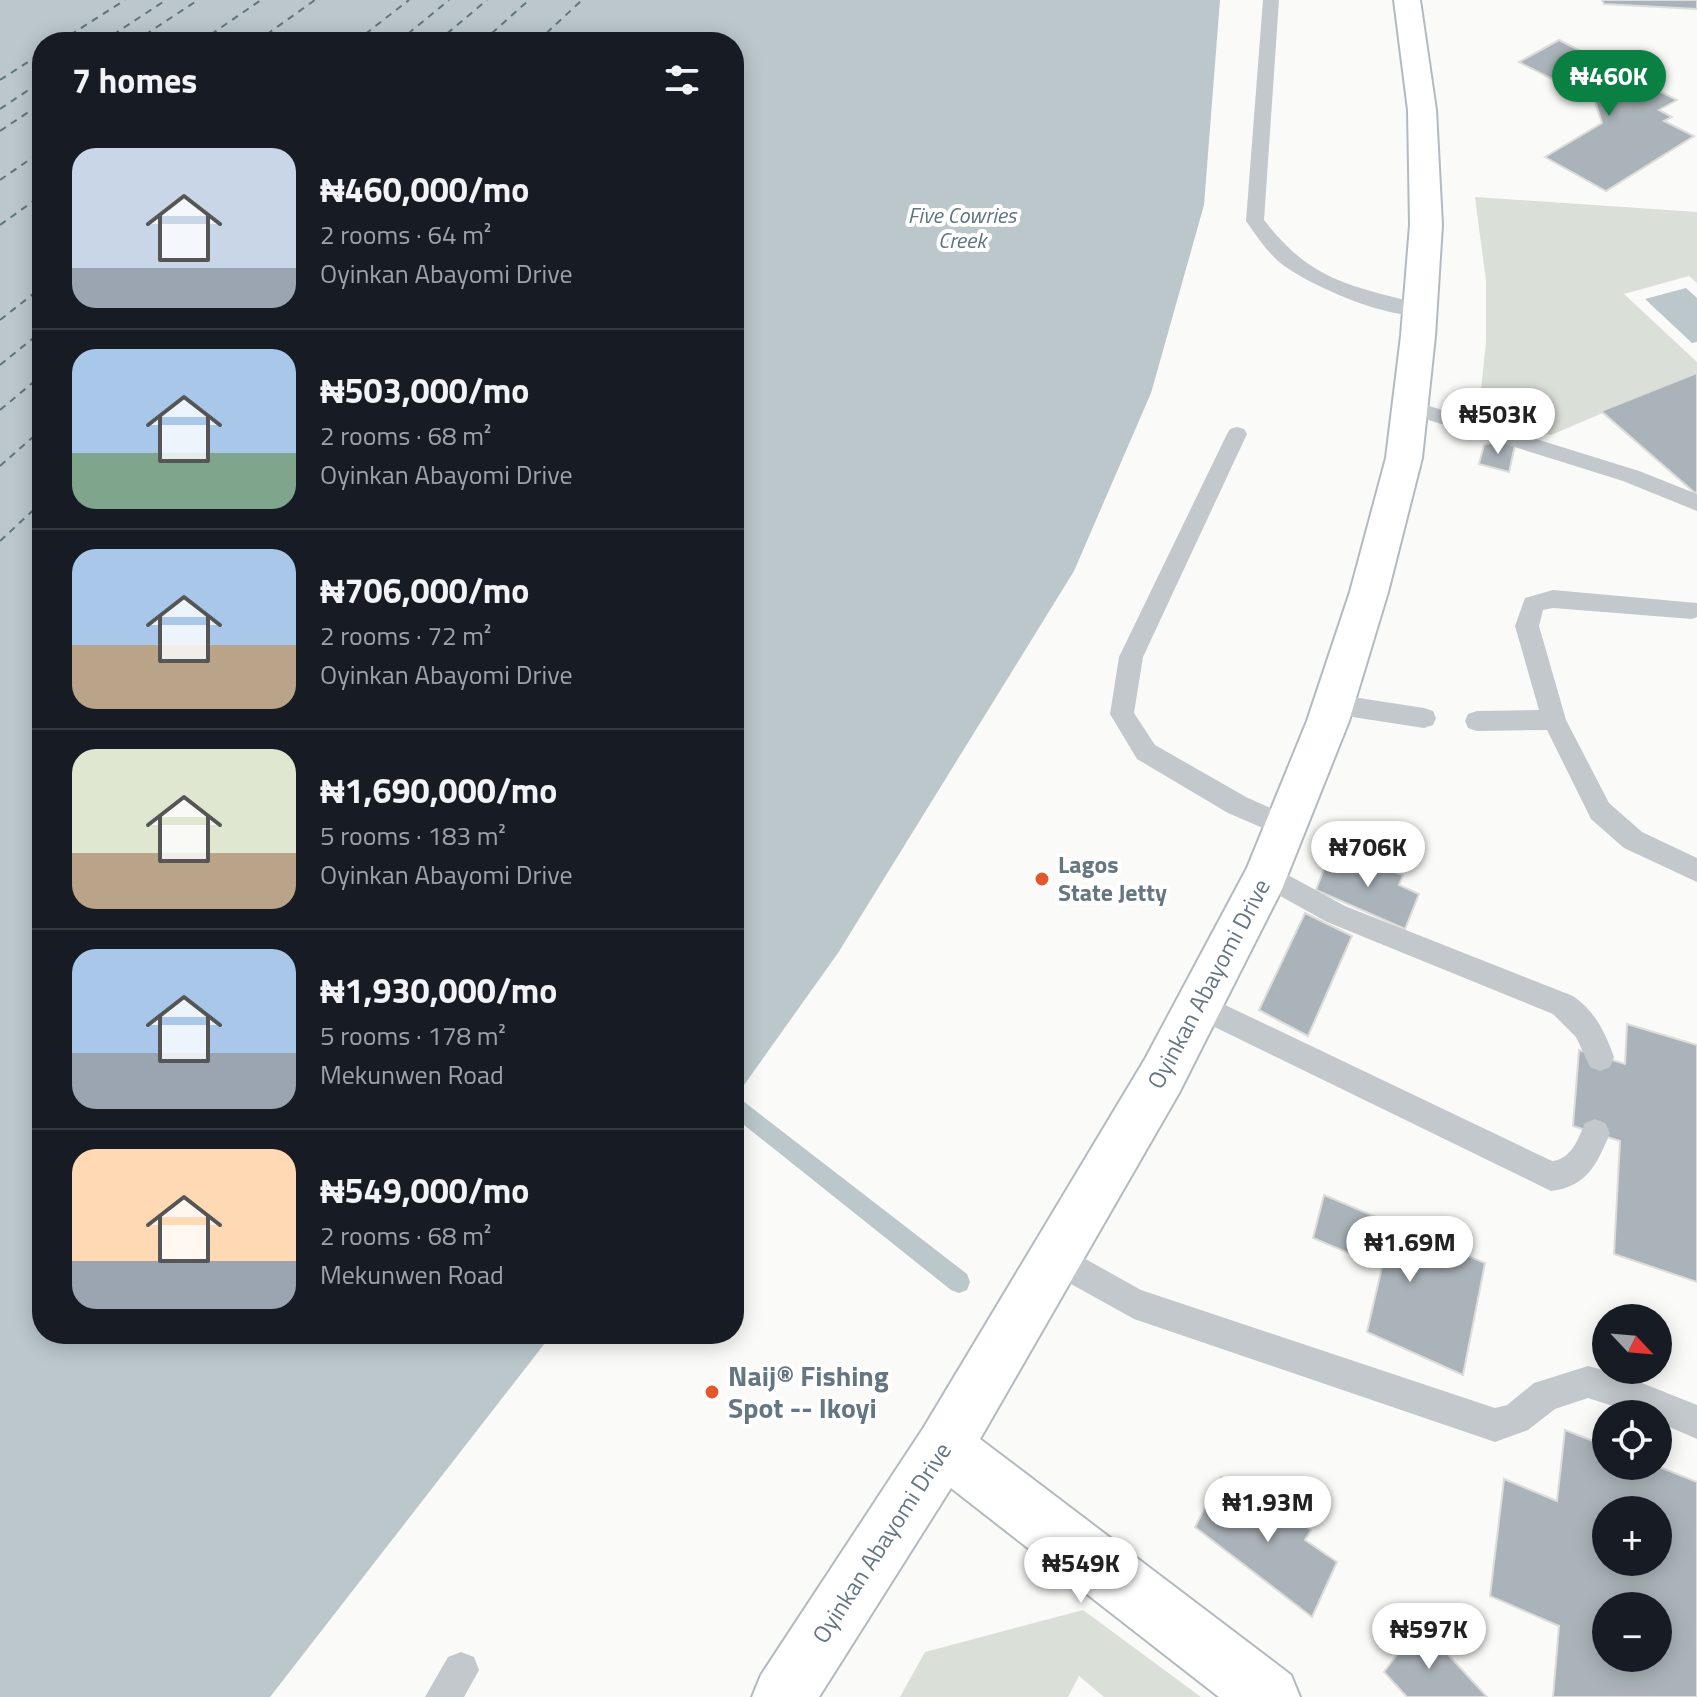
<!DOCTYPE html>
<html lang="en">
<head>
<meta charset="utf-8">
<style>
	:root { --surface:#171b24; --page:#20242c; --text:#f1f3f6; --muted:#9ea1a6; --line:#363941; --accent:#0b8043 }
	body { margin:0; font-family:"Titillium Web",sans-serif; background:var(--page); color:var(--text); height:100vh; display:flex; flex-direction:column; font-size:30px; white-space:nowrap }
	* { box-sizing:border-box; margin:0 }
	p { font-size:26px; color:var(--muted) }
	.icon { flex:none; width:44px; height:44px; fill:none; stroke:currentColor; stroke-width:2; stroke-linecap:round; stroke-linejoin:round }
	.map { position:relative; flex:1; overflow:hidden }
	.details { position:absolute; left:32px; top:32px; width:712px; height:1312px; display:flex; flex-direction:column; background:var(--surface); border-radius:32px; box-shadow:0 4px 20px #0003 }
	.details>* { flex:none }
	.needle { width:52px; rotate:116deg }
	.tools { position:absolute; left:1592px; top:1304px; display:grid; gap:16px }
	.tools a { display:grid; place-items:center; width:80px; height:80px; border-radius:50%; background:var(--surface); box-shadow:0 4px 20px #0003; font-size:40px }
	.price { position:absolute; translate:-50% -68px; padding:0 18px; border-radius:28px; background:#fff; color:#222; font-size:26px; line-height:52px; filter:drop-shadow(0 2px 4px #0008) }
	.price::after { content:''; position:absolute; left:50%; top:48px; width:24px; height:18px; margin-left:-12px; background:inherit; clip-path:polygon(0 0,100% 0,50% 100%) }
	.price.on { background:var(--accent); color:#fff }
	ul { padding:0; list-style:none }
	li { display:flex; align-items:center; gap:24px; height:200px; padding:0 40px }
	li+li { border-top:2px solid var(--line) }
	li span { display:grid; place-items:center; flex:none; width:224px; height:160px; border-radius:24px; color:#555 }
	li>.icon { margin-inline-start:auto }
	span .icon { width:96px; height:96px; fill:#fffc; stroke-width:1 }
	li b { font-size:34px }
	h2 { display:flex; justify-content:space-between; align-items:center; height:96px; padding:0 40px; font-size:34px }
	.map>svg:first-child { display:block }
	.green { fill:#dadfd7 }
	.water { fill:#bbc7cb }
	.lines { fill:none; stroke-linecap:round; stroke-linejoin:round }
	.stream { fill:#bbc7cb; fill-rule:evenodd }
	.ferry { stroke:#60757c; stroke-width:2; stroke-dasharray:7 6; stroke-linecap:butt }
	.building { fill:#aab3b9; stroke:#dcdcda; stroke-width:2; fill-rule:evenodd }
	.secondary-casing { stroke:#b3babf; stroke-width:4 }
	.lane { fill:#c3c8cc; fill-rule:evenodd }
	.secondary { fill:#fff; fill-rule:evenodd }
	.poi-dot { fill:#e4572e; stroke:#fff; stroke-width:3 }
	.labels { text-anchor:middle; stroke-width:8; stroke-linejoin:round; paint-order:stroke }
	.far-water-label { font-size:22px; font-style:italic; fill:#60757c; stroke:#fff }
	.poi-label { font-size:24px; font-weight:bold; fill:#657683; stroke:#fff; text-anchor:start }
	.street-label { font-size:24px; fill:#657683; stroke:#fff }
	.near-poi-label { font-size:28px; font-weight:bold; fill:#657683; stroke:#fff; text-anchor:start }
</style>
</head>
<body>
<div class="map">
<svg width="1697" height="1697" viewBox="0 0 1697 1697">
	<rect width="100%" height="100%" fill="#fafaf8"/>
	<!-- green -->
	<path class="green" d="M1475,197l222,15v71l-8,-7 -65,18 73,68v11l-146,62 -73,-15 8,-79v-60z
		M1083,1610l118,87h-97l-25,-21 -11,21h-168l25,-45z"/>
	<!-- water -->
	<path class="water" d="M0,0h1220l-16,205 -53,188 -77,178 -236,382 -104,146v-1057h-692v1292h510l-282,363h-270z
		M1686,288l11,10v44l-5,1 -47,-44z"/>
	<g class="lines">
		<!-- stream -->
		<path class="stream" d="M734,1094l233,180 3,8 -3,8 -8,3 -8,-3 -217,-173z"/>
		<!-- ferry -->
		<path class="ferry" d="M59,42l66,-42
			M102,42l64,-42
			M134,42l64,-42
			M200,42l61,-42
			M256,42l59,-42
			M355,42l54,-42
			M398,42l51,-42
			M437,42l50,-42
			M482,42l47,-42
			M537,42l45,-42
			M0,80l42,-27
			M0,109l42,-28
			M0,131l42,-28
			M0,180l42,-29
			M0,225l42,-30
			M0,320l42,-33
			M0,365l42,-34
			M0,410l42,-35
			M0,466l42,-37
			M0,541l42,-39"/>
	</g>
	<!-- building -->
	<path class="building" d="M1602,0h95v9l-93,-5z
		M1559,40l118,60 -18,10 13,7 -8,4 30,15 -88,55 -61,-34 57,-34 -7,-22 -76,-39z
		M1697,373v119l-2,1 -94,-82z
		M1498,441l17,4 -6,27 -30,-8 5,-19z
		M1331,851l72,24 -4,10 20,9 -14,35 -89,-39z
		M1305,913l47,23 -44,100 -49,-26z
		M1627,1024l70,21v237l-83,-28 6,-113 -47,-15 6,-76 46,14z
		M1324,1195l161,68 -22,112 -96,-43 15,-65 -69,-29z
		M1565,1430l41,16v20h51l40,16v215h-144l6,-71 -69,-30 14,-117 53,22zM1606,1510h52v52h-52zM1606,1606h52v52h-52z
		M1221,1477l34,27 7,-11 49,37 -6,10 32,22 -25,55 -117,-90z
		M1420,1624l67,73h-80l-23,-25z"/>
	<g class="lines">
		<defs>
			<path id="secondary" d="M1394,0h26l16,110 6,115 -7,111 -13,122 -34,134 -39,129 -67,168 -103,204 -199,346 311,236 9,22h-81l-268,-209 -132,209h-67l9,-22 163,-248 221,-368 102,-191 60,-147 43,-129 36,-134 15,-122 9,-111 -2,-115z"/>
		</defs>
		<!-- secondary casing -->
		<use href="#secondary" class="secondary-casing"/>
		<!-- lane -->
		<path class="lane" d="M1263,0h16l-15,220c49,64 91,66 163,86l3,4 -3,4c-33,9 -125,-31 -150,-54 -12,-11 -22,-26 -31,-39z
			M1410,400l229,71 58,23v17l-74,-30 -220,-69 -3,-5 3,-5z
			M1237,427l7,2 3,5 -104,223 -9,56 21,32 91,52 49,22 4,8 -4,8 -9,3 -58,-25 -91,-54 -27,-45 9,-57 108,-223 3,-5z
			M1553,590l144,13v14l-5,2 -139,-11 -10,2 -4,16 27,94 43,83 33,29 55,26v24l-73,-34 -33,-29 -44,-89 -70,1 -9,-3 -3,-7 3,-7 9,-3 62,-1 -24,-84 10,-28z
			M1333,694l91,14 9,3 3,7 -3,7 -9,3 -91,-14 -9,-3 -3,-7 3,-7z
			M1266,863l79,43 228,90c22,15 32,36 41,61l-4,10 -10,4 -10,-4 -14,-30 -23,-23 -226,-92 -70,-39 -4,-8 4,-8z
			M1198,992l354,169c20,-2 26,-22 33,-38l10,-4 10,4 5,10c-13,31 -23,54 -59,58l-363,-177 -4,-9 4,-9z
			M1055,1242l86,48 354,118 12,-3 27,-22 54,-17 34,9 75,30v34l-39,-17v-8h-20l-50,-16 -33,11 -27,21 -33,12 -361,-123 -90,-50 -5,-11 5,-11z
			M461,1652l13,5 5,13 -15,27h-39l23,-40z"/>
		<!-- secondary -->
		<use href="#secondary" class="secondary"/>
	</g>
	<!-- markers -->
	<g class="poi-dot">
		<circle cx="1042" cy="879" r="8"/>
		<circle cx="712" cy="1392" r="8"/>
	</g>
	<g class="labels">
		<!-- far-water labels -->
		<g class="far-water-label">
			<text x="962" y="223">Five Cowries<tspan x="962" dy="25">Creek</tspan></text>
		</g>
		<!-- poi labels -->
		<g class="poi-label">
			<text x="1058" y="873">Lagos<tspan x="1058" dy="28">State Jetty</tspan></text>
		</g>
		<!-- street labels -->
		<g class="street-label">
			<text transform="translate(1209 984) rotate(-62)" y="8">Oyinkan Abayomi Drive</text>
			<text transform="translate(882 1543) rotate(-57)" y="8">Oyinkan Abayomi Drive</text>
		</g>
		<!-- near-poi labels -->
		<g class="near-poi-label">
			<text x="728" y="1386">Naij® Fishing<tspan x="728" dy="32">Spot -- Ikoyi</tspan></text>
		</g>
	</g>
</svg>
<div class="tools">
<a><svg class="needle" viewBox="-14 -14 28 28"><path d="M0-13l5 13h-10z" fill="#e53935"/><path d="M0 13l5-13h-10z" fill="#9ea1a6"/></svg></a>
<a><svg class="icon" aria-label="locate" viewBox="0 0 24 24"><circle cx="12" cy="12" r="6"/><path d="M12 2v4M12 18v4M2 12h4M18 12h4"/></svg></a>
<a>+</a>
<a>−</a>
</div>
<b class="price on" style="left:1609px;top:118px">₦460K</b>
<b class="price" style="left:1498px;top:456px">₦503K</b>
<b class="price" style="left:1368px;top:889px">₦706K</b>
<b class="price" style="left:1410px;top:1284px">₦1.69M</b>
<b class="price" style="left:1268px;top:1544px">₦1.93M</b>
<b class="price" style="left:1081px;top:1605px">₦549K</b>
<b class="price" style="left:1429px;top:1671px">₦597K</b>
<section class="details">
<h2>7 homes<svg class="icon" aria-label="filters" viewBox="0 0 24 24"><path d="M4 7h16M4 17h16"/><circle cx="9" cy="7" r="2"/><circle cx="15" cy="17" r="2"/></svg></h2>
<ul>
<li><span style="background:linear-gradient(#c9d6e8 75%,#9aa5b1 0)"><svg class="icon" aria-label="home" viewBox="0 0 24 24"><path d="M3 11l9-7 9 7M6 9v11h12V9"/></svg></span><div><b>₦460,000/mo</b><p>2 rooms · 64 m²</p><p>Oyinkan Abayomi Drive</p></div></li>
<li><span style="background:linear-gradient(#a9c7e8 65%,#7fa58c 0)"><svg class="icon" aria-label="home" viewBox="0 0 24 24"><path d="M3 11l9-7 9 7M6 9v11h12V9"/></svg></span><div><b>₦503,000/mo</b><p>2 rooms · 68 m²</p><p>Oyinkan Abayomi Drive</p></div></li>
<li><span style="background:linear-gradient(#a9c7e8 60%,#b9a48a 0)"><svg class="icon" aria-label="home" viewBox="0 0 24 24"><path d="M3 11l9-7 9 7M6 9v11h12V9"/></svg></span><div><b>₦706,000/mo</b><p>2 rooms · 72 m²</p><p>Oyinkan Abayomi Drive</p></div></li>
<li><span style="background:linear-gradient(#dfe7d0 65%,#b9a48a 0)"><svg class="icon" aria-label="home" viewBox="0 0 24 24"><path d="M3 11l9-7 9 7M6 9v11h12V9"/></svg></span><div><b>₦1,690,000/mo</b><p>5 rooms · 183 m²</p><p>Oyinkan Abayomi Drive</p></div></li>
<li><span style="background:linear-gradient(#a9c7e8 65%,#9aa5b1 0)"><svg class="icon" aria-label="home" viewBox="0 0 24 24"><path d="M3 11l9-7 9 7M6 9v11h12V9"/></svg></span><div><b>₦1,930,000/mo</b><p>5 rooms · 178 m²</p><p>Mekunwen Road</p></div></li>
<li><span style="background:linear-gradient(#ffd9b3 70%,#9aa5b1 0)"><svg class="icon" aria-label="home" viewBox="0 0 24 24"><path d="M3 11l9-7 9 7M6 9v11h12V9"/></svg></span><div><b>₦549,000/mo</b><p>2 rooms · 68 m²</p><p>Mekunwen Road</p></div></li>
</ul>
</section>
</div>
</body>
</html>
